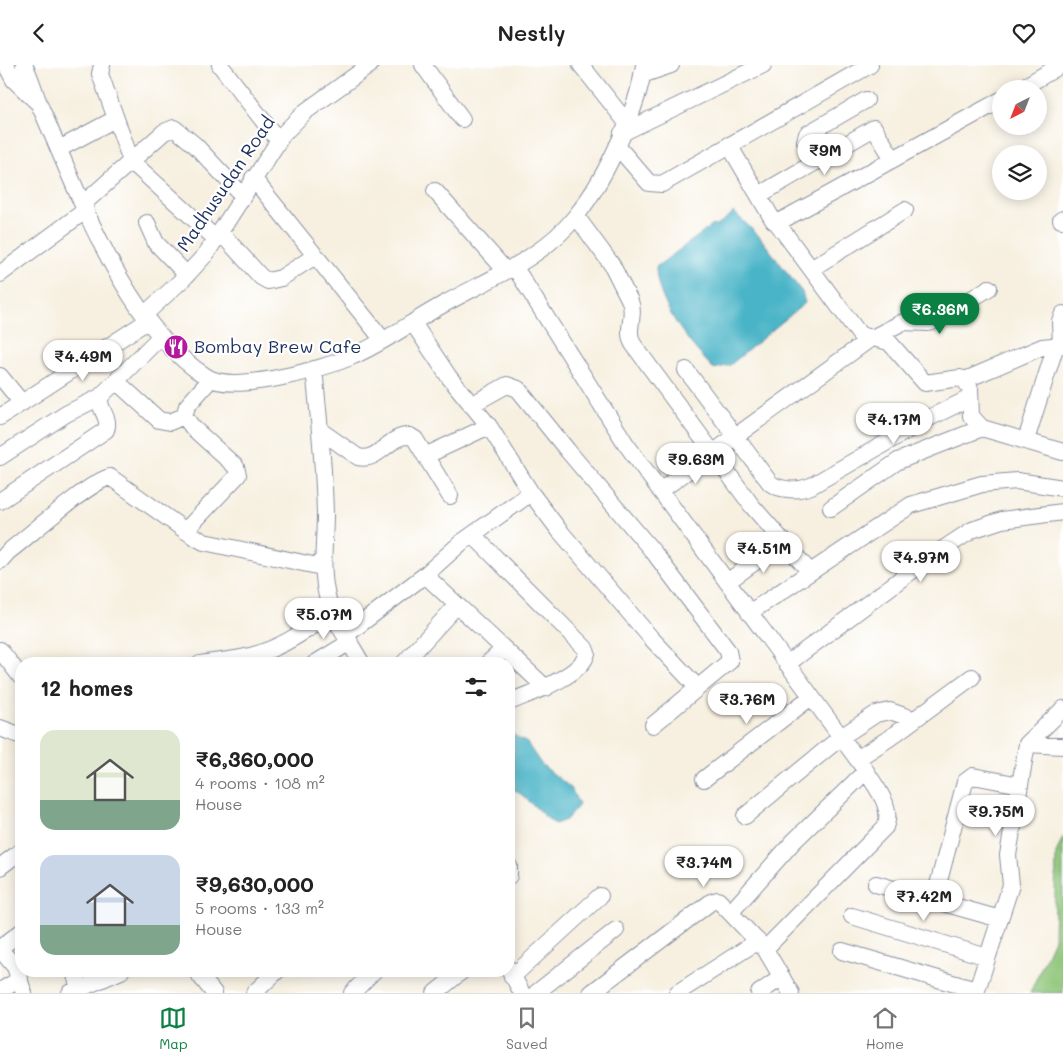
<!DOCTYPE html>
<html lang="en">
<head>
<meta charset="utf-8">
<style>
	:root { --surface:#fff; --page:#f6f6f6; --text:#222; --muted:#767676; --line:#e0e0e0; --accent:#0b8043 }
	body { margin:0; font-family:Mali,sans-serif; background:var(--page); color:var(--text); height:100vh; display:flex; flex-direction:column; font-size:19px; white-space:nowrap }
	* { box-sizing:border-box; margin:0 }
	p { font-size:16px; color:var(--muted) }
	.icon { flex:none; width:28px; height:28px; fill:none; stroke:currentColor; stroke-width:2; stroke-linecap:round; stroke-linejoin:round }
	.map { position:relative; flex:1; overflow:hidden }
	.details { position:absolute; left:15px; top:592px; width:500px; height:320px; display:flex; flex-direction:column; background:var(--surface); border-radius:20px; box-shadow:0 2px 12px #0003 }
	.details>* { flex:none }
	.needle { width:32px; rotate:222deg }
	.buttons { position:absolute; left:992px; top:15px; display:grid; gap:10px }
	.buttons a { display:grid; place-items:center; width:55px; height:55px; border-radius:50%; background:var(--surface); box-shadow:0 2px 12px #0003; font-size:25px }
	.price { position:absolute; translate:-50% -42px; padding:0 11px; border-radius:18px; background:#fff; color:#222; font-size:16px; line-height:32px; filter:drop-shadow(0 1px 2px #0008) }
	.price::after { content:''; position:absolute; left:50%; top:30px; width:15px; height:11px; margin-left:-8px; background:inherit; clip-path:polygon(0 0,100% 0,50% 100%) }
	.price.current { background:var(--accent); color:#fff }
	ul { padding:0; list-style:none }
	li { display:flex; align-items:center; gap:15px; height:125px; padding:0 25px }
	li span { display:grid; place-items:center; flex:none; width:140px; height:100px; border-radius:15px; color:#555 }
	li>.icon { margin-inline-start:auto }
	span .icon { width:60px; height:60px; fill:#fffc; stroke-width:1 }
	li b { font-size:21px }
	h2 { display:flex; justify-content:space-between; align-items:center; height:60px; padding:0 25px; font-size:21px }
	header { display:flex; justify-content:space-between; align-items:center; height:65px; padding:0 25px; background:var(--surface); font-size:22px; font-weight:600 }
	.tab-bar { display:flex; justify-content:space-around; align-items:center; height:70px; border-top:1px solid var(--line); background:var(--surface); font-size:14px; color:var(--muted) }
	.tab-bar a { display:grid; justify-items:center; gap:2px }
	.tab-bar .current { color:var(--accent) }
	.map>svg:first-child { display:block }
	.green { fill:#8dc578; stroke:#547a6b }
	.water { fill:#49b4c7; stroke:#327292 }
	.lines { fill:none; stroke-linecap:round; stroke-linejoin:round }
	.minor-casing { stroke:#89909f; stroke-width:18 }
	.minor { stroke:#fff; stroke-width:16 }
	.labels { text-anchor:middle; stroke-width:4.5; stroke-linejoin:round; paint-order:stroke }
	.street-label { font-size:18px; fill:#1b2f5e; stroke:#fff }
	.poi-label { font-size:18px; fill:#1b2f5e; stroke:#fff; text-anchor:start }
</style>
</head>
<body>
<header><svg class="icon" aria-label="back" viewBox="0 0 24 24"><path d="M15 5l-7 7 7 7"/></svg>Nestly<svg class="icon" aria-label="heart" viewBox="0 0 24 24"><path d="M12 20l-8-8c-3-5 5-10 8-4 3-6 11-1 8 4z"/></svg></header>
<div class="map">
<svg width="1063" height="928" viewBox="0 0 1063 928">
	<rect width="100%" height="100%" fill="#fff"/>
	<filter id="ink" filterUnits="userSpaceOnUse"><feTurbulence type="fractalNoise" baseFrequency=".02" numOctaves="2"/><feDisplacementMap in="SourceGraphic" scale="10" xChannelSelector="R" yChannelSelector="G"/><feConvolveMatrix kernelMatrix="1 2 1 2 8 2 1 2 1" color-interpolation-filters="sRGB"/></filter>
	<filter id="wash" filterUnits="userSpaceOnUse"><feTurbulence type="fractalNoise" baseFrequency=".0096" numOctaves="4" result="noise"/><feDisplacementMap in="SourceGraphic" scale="20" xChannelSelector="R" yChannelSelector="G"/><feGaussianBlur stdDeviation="1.12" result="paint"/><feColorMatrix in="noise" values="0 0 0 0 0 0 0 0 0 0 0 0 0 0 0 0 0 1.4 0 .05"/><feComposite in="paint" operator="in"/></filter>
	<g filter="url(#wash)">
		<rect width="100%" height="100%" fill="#f7f0e0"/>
		<!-- green -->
		<path class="green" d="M1063,772v156h-33l24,-54 2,-86z"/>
		<!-- water -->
		<path class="water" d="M734,147l25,24 43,56 3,11 -75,62 -16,4c-24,-24 -58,-66 -58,-102l57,-42 4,1z
			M509,667l18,11 14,21 30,24 8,17 -13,15 -11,4c-17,-11 -28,-29 -46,-37z"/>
	</g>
	<g filter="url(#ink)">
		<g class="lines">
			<defs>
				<path id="minor" d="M6,0l8,15 23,22
					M24,0c9,16 11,32 19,48 37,84 84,215 164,264 27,17 115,-8 144,-20 33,-14 63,-37 95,-54 45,-25 97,-45 130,-87 28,-35 62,-106 68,-151
					M102,0l-2,9 4,11 27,76 85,78
					M220,0l58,75
					M423,0l39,54
					M581,0l46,58
					M642,10l29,-10
					M1020,24l41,-24
					M622,68l141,-68
					M729,80l44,75 4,3 224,-123
					M617,81l32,37 13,1 208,-119
					M59,84l56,-30
					M817,97l-12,-21 2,-7 59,-34
					M253,113l130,162
					M435,126l71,80
					M759,130l115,-67 19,31
					M83,139l81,-72 10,-4 21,17 48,51
					M576,151l36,49 18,36c6,15 -5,28 3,43l119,162 58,66
					M1061,155l2,-1
					M147,158l9,20 31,32
					M777,158l83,112 29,7 36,41 35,-5 5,2 5,9 1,27 11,12 81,24
					M221,168l40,44 7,4 13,-3 34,-22
					M514,201l112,178 240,327c10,17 28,36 19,56l-120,122
					M811,204l94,-59
					M0,209l86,-64
					M145,249l38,-35 23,-25 77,-120 23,-23 64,-46
					M413,258l36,54 40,49 42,67 28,37 92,108 46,49
					M1061,280l-1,-24 3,-7
					M314,304c5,48 10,96 11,145 0,29 -5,57 3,86 5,20 24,45 34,64
					M686,305l84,113c11,8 29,8 41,3l116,-67 43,-21
					M0,311l22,27
					M965,315l77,-33 21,-2
					M116,316l43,39 11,2 14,-6
					M471,340l36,-20 11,4 50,62 87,103 73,97 2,10 -77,64
					M0,352l149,-97
					M321,366l37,26c21,6 31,-23 52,-21l5,3 35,57
					M1026,375l30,-95
					M425,391l64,-30
					M0,392l66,-43 34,-17
					M660,426l210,-152 33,-17 25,1 10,-3 51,-32
					M0,436l106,-71c5,-13 -8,-20 -6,-33l61,-61
					M831,443l67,-47 84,-33
					M185,466l53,-56 -2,-8 -43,-39 -9,-12 3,-10 23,-26
					M473,470l112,113 2,5c-5,23 -58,41 -78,49
					M0,496l8,-9c21,-16 81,-70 102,-75l83,59 11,6 118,25
					M425,510l121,113
					M727,517l57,-41
					M749,548l162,-108 71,-21 35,-3 46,7
					M346,570l79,-60 37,-33 69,-49
					M0,585l21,27
					M200,599c17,-3 34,-4 50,-8 31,-7 57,-27 84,-43
					M314,599l36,-22
					M403,599l53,-58
					M487,599l17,-15
					M787,599l138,-103 47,-31 30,-10 61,-8
					M0,663l19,7
					M1027,679l36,2
					M857,694l31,-20 84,-62
					M704,714l107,-82
					M745,751l96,-79 35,-23 14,-3 23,8
					M509,801v10
					M0,802l21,-16
					M876,819l124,35
					M934,835l31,-118 8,-6 47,9
					M731,847l62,-70 73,-71
					M852,851l135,41
					M0,883l21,-16
					M0,884l15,18 9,26
					M842,886l134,39
					M509,904l13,24
					M74,906l5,18
					M196,906l18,22
					M512,912l88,-81
					M0,926l20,-12
					M70,928l51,-22
					M254,928l23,-22
					M352,928l22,-22
					M435,928l27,-22
					M536,928l80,-63
					M591,928l120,-91 7,-2 47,49 26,44
					M677,928l81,-52
					M759,928l23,-16
					M976,928l35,-108 -3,-30 19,-111 36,-35"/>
			</defs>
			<!-- minor casing -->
			<use href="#minor" class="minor-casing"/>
			<!-- minor -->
			<use href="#minor" class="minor"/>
		</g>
	</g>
	<!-- icons -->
	<defs>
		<symbol id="restaurant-disc" viewBox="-11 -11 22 22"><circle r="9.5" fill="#b5179e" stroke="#fff"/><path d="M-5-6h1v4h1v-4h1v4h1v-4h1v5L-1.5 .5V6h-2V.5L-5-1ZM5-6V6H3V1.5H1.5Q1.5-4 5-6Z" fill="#fff"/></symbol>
	</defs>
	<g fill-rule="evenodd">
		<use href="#restaurant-disc" x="162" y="268" width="28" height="28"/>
	</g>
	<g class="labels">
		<!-- street labels -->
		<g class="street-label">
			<text transform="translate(226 119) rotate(-56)" y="6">Madhusudan Road</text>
		</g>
		<!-- poi labels -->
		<g class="poi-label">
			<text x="194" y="288">Bombay Brew Cafe</text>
		</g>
	</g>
</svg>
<div class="buttons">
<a><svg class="needle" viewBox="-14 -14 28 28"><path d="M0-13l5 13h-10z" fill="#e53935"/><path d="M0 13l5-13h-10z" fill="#767676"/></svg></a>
<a><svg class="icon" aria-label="layers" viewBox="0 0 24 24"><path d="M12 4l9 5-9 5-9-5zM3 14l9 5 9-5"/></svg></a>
</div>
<b class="price" style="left:825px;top:111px">₹9M</b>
<b class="price current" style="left:940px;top:270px">₹6.36M</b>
<b class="price" style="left:83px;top:317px">₹4.49M</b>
<b class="price" style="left:894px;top:380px">₹4.17M</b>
<b class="price" style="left:696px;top:420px">₹9.63M</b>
<b class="price" style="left:764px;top:509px">₹4.51M</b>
<b class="price" style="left:921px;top:518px">₹4.97M</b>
<b class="price" style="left:324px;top:575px">₹5.07M</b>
<b class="price" style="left:747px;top:660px">₹3.76M</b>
<b class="price" style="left:996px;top:772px">₹9.75M</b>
<b class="price" style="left:704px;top:823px">₹3.74M</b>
<b class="price" style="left:924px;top:857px">₹7.42M</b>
<section class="details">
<h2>12 homes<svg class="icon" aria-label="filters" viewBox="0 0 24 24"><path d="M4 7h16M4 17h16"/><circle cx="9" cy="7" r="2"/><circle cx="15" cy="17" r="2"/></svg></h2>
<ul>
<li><span style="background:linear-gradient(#dfe7d0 70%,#7fa58c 0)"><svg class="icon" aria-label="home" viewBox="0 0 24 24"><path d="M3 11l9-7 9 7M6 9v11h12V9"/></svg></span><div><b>₹6,360,000</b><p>4 rooms · 108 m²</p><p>House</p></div></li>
<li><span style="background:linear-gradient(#c9d6e8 70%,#7fa58c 0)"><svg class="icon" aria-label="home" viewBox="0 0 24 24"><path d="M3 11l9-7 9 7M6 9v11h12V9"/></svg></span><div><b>₹9,630,000</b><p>5 rooms · 133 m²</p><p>House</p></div></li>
</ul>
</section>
</div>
<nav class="tab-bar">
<a class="current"><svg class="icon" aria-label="map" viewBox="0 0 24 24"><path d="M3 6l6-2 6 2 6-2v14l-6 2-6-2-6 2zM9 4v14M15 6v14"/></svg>Map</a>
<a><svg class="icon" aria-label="saved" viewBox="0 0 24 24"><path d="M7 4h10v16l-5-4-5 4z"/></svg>Saved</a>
<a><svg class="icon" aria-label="home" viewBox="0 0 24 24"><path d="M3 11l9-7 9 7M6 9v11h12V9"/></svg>Home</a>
</nav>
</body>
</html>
